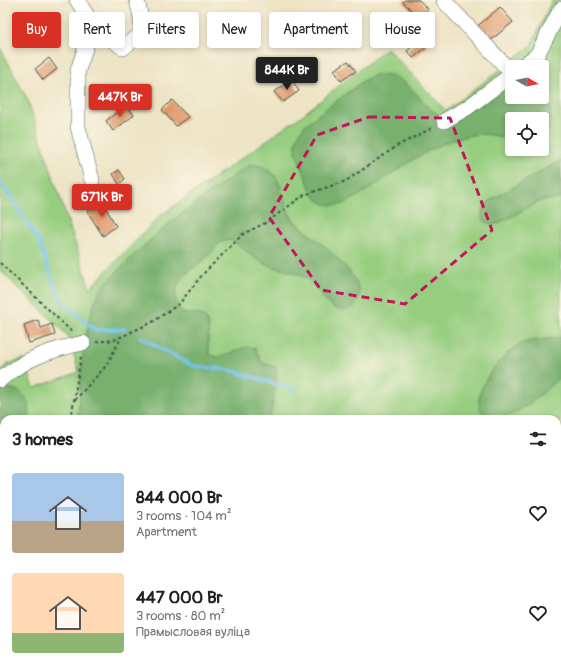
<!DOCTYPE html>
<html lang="en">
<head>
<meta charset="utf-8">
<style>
	:root { --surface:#fff; --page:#f6f6f6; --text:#202124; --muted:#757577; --accent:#d93025 }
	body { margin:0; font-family:Pangolin,sans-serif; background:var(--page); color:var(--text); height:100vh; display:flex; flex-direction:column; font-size:15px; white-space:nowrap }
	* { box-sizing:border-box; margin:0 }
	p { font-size:13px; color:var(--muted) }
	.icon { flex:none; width:22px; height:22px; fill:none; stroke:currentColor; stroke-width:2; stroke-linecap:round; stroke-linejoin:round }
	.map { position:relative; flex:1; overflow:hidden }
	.details { position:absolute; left:0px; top:415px; width:561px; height:256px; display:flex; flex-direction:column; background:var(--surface); border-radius:12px 12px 0 0; box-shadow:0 2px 6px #0003 }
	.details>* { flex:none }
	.top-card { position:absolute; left:12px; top:12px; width:537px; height:36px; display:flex; gap:8px }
	.needle { width:26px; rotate:99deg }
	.buttons { position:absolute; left:505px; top:60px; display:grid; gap:8px }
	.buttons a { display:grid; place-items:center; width:44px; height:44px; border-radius:4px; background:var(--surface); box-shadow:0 2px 6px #0003; font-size:20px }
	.price { position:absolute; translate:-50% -34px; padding:0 9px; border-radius:4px; background:var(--accent); color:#fff; font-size:13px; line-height:26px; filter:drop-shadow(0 1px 2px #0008) }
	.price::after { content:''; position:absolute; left:50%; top:24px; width:12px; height:9px; margin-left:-6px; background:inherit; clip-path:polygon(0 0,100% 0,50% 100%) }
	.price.current { background:#222; color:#fff }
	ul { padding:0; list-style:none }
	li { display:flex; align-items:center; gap:12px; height:100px; padding:0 12px }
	li span { display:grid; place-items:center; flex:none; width:112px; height:80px; border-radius:4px; color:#555 }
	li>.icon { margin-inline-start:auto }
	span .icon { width:48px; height:48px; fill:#fffc; stroke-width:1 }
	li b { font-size:17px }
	h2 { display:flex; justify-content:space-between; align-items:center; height:48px; padding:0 12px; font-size:17px }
	.tag { padding:0 14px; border-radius:4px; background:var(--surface); box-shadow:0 2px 6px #0003; font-size:14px; line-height:36px }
	.tag.current { background:var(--accent); color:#fff }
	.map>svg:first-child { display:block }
	.green { fill:#96cd7f; stroke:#5a855a; fill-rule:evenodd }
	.forest { fill:#78b06e; stroke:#4c7651 }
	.water { fill:#72c1ed; stroke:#487f90 }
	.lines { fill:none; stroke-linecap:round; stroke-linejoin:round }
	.stream { stroke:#72c1ed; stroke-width:3.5 }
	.building { fill:#df986b }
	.minor-casing { stroke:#3e564a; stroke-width:16 }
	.path { stroke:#3e564a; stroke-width:2; stroke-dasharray:3 3; stroke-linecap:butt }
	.minor { stroke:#fff; stroke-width:15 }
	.marked { fill:none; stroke:#c2185b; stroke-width:3; stroke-dasharray:8 5; stroke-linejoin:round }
</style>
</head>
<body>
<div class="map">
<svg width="561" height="671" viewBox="0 0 561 671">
	<rect width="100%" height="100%" fill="#fcf5e5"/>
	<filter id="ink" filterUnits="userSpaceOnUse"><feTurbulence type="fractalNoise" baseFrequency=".025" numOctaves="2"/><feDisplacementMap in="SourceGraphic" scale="8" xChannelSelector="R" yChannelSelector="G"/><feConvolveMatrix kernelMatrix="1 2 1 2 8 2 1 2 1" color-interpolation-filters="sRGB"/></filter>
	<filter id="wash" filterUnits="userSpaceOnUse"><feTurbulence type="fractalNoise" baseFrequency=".012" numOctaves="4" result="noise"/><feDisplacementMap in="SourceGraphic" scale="16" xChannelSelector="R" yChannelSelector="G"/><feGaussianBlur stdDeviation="0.9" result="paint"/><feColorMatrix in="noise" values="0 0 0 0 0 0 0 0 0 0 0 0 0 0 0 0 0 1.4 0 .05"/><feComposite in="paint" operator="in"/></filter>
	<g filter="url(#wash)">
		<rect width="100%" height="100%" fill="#ede4c5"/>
		<!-- green -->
		<path class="green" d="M552,0h9v671h-561v-300l7,-7 17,-5 10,29 45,-16 -11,-36 -68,-66v-223l28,54 62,187 70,-72 141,-100 86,-68 59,63 85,-65zM512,67h30v30h-30zM512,119h30v30h-30zM4,419h553v248h-553z"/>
		<!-- forest -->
		<path class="forest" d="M385,74c29,6 35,33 59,44l40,-14 28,-19v12h30v-11c12,15 11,41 0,56v-23h-30v24c-51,-34 -125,40 -168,61 -27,5 -31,-8 -39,-29 -8,-21 -16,-29 0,-50l59,-45 11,-5z
			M561,160v38l-21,3 -42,23c-20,1 -20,-13 -7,-24z
			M256,165c30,5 23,36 37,54 13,15 86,62 61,87 -4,4 -10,5 -16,3 -15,-4 -18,-20 -29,-29 -14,-10 -31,-10 -46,-17 -12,-6 -20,-16 -32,-23 -12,-1 -17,11 -26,19 -14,13 -34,20 -28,45 1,4 3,8 7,9 7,2 17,-2 22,6 6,10 -1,24 4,36 17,7 29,-12 45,-7l7,15 14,4 1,11 -7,41h-192c2,-33 5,-91 18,-120 6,-14 17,-23 27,-33 36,-37 75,-65 116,-94l9,-6z
			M561,337v39c-17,15 -34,34 -56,41 -6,2 -13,2 -18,-1 -26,-16 16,-63 32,-71 13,-7 28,-5 42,-8z
			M7,388c17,1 25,15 22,31h-25v40l-4,4v-72z
			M557,545l4,5v121h-64v-4h60z"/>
		<!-- water -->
		<path class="water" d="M0,496h4v149l-4,2z"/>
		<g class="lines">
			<!-- stream -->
			<path class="stream" d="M0,181l38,59 22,60 35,30 30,-1
				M140,337l53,29 37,4 65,20"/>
		</g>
		<g id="blocks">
			<!-- building -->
			<path class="building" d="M405,0h14l9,9 -9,9 -16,-16z
				M500,7l13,15 -27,22 -12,-15z
				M36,12l13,21 -19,11 -12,-21z
				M243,14l11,15 -16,13 -12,-15z
				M421,39l6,8 -14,11 -6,-7z
				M49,58l8,11 -14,11 -8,-11z
				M348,61l8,10 -15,10 -7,-11z
				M292,80l7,11 -16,11 -9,-10z
				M172,100l16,17 -12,9 -14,-16z
				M126,105l8,10 -21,16 -7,-10z
				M119,170l6,9 -6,5 -6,-10z
				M102,201l14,25 -13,10 -16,-25z
				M38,320l3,8 11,-4 3,11 -26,8 -5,-18z"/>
		</g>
	</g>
	<g filter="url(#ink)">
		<use href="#blocks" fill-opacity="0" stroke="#3e564a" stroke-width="1"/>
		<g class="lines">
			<defs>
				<path id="minor" d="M77,0l16,25 30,23 19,-15 -1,-15 -4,-18
					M444,1l68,72
					M521,67l16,-12 24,-46
					M444,121l23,-13 45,-34
					M92,180l-14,-53v-57l15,-45
					M0,380c25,-22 51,-30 83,-37"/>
			</defs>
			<!-- minor casing -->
			<use href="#minor" class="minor-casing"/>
			<!-- path -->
			<path class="path" d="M0,263l72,69
				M96,342l18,-2 37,-17 28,-19 24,-30 40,-40 24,-12 37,-27 42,-14 51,-35 37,-19
				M75,400l31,-34 15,-28
				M71,419l10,-63
				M557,487h4
				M207,667l1,4
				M304,667l8,4
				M460,667l4,4
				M39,671l4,-4"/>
			<!-- minor -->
			<use href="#minor" class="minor"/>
		</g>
	</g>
	<!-- marked area -->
	<path class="marked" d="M369,117l81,1 42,112 -87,74 -84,-14 -52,-73 48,-82z"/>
</svg>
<div class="buttons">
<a><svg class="needle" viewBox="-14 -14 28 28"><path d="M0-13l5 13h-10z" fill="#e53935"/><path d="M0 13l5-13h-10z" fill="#757577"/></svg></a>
<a><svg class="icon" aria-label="locate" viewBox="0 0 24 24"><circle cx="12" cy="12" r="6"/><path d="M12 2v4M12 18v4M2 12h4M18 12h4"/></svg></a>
</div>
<b class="price current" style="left:287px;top:91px">844K Br</b>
<b class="price" style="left:120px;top:118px">447K Br</b>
<b class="price" style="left:102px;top:218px">671K Br</b>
<div class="top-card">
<a class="tag current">Buy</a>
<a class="tag">Rent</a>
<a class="tag">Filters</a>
<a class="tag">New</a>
<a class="tag">Apartment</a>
<a class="tag">House</a>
</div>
<section class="details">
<h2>3 homes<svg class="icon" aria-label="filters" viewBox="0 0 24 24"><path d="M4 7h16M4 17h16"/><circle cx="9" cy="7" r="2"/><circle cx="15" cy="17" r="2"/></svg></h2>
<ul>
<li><span style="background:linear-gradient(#a9c7e8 60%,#b9a48a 0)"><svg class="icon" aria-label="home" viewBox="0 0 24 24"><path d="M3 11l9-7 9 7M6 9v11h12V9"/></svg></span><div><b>844 000 Br</b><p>3 rooms · 104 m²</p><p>Apartment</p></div><svg class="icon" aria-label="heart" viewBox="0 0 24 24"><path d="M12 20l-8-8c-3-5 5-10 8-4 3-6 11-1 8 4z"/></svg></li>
<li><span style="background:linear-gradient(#ffd9b3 75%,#8fb573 0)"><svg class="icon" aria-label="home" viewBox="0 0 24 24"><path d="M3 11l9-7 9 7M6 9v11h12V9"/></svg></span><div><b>447 000 Br</b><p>3 rooms · 80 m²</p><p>Прамысловая вуліца</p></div><svg class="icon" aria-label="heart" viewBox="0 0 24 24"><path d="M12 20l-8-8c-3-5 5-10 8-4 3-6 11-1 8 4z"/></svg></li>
</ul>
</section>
</div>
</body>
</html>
